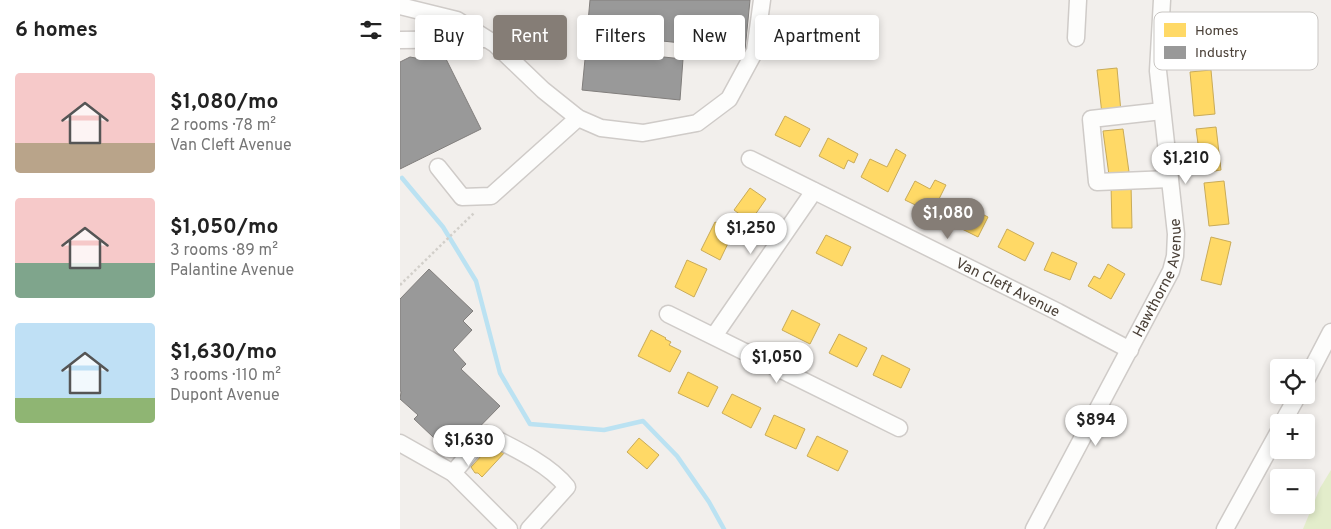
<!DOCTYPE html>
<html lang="en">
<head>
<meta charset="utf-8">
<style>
	:root { --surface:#fff; --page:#f6f6f6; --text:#222; --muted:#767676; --accent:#857d76 }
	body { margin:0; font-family:Overpass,sans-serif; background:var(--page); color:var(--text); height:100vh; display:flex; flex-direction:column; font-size:19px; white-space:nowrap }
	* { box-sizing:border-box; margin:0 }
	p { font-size:16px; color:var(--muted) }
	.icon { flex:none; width:28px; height:28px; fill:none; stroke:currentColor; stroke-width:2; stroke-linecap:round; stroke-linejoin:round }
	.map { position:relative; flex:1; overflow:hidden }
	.sheet { display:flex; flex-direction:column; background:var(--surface); width:400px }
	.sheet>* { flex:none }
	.guide { position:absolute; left:15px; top:15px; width:475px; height:45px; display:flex; gap:10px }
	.controls { position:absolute; left:870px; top:359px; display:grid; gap:10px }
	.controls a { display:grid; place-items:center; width:45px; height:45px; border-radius:5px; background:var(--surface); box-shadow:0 2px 8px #0003; font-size:25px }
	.price { position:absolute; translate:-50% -42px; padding:0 11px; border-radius:18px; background:#fff; color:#222; font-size:16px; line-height:32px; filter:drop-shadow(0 1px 2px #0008) }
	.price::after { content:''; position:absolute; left:50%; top:30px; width:15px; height:11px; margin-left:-8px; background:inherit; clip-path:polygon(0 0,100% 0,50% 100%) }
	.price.current { background:var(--accent); color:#fff }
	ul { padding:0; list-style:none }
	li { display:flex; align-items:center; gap:15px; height:125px; padding:0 15px }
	li span { display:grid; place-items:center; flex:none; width:140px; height:100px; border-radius:5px; color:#555 }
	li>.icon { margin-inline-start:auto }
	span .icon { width:60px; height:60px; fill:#fffc; stroke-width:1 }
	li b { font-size:21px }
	h2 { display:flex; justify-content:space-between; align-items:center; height:60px; padding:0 15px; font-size:21px }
	.chip { padding:0 18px; border-radius:5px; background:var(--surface); box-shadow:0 2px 8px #0003; font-size:18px; line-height:45px }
	.chip.current { background:var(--accent); color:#fff }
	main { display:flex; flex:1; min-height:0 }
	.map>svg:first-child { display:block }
	.green { fill:#e3edcb }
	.homes { fill:#ffd966; stroke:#c9ab58 }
	.industry { fill:#999; stroke:#817e7c }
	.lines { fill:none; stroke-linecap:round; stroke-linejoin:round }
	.stream { stroke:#bbe2f2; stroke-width:4.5 }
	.minor-casing { stroke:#cfcbc8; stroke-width:19 }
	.path { stroke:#d2cfca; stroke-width:2.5; stroke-dasharray:2.5 2.5; stroke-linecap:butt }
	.minor { stroke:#fdfdfc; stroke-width:16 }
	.labels { text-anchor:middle; stroke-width:5; stroke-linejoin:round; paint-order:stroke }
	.street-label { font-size:15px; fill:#4a4037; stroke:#fff }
	.key { fill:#fff; stroke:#c9c6c3; stroke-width:1 }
	.key-label { font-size:14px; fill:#4a4037 }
</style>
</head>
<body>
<main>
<section class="sheet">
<h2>6 homes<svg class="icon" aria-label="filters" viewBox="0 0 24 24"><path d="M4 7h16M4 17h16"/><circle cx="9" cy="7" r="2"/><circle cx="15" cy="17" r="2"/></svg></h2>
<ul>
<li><span style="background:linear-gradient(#f6c9c9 70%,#b9a48a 0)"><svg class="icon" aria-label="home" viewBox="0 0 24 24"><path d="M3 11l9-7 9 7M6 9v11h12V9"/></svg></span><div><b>$1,080/mo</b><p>2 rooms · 78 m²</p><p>Van Cleft Avenue</p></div></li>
<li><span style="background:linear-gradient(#f6c9c9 65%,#7fa58c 0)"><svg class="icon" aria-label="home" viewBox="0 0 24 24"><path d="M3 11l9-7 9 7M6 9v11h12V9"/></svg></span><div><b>$1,050/mo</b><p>3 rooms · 89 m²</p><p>Palantine Avenue</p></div></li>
<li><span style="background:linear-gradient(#bfe0f5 75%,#8fb573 0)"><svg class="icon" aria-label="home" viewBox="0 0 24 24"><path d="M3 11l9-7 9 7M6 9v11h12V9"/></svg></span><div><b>$1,630/mo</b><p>3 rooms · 110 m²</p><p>Dupont Avenue</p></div></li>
</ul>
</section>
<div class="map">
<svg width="931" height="529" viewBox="0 0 931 529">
	<rect width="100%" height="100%" fill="#f2efec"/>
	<!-- green -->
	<path class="green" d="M931,470v59h-28l17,-41z"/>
	<!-- homes -->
	<path class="homes" d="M717,68l4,44 -19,2 -5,-44z
		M811,70l4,44 -21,2 -4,-44z
		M385,116l25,13 -10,18 -25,-12z
		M816,127l5,43 -19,3 -6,-44z
		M723,129l6,43 -20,3 -6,-44z
		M428,138l30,16 -4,9 -6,-3 -4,9 -25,-13z
		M496,149l10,6 -18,37 -27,-15 9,-18 17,8z
		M535,180l11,5 -14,28 -27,-13 10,-19 15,8z
		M824,181l5,43 -20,2 -5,-43z
		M711,184h20l1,44h-20z
		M350,188l16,11 -16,23 -16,-12z
		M558,202l30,15 -10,20 -30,-15z
		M315,222l19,9 -14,29 -19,-10z
		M607,229l27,14 -9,18 -27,-14z
		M426,235l25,12 -9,19 -26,-13z
		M811,237l20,5 -10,43 -20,-5z
		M652,252l25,11 -7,17 -26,-10z
		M287,260l20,9 -13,28 -19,-10z
		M708,264l17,10 -14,25 -23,-13 6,-10 6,3z
		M392,310l28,14 -10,20 -28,-14z
		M251,330l15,8 -1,1 6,3 -2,3 12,6 -11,21 -32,-16z
		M439,334l28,14 -10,19 -28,-14z
		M482,355l28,14 -9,19 -28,-13z
		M288,372l30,15 -10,20 -30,-14z
		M332,394l29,14 -10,20 -29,-15z
		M374,415l31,14 -9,20 -31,-14z
		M417,436l31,15 -10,20 -31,-15z
		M239,438l20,17 -12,14 -20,-17z
		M95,441l11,10 -24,26 -4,-4h-3l-4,-6z"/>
	<!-- industry -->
	<path class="industry" d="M190,0h160l-5,50h-3l-1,9 -23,-3 1,-9 -132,-14z
		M41,49l40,80 -81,40v-107l10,-5 11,2z
		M186,49l97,10 -3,41 -98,-10z
		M29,269l44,42 -10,10 9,9 -19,20 13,14 -5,5 39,37 -48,49 -38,-36 4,-4 -18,-16 1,-7 -1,-2v-91z"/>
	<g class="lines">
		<!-- stream -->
		<path class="stream" d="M2,178l41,49 33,54 24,92 30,51 74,6 39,-9 34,35 32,46 15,27"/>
		<defs>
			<g id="minor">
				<path d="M0,6l57,14 38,24 48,46 35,28 23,10 42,5 54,-10 32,-24 26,-48 7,-51"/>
				<path d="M676,38l2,-38"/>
				<path d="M0,40l85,-1"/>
				<path d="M762,111l-71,8 6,63 73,-3"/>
				<path id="s1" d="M350,159l308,153 72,38"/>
				<path d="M38,167l24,30 29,-1 87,-78"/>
				<path d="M268,314l231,114"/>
				<path d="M314,336l100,-145"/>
				<path d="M906,380l25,-48"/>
				<path d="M883,422l15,-27"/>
				<path d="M0,443l53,30 56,56"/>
				<path d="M53,473l33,-39c26,13 63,30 81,53l-38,42"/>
				<path id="s2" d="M634,529l137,-258 4,-15 1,-22 -18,-163 4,-71"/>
				<path d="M825,529l54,-98"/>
			</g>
		</defs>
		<!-- minor casing -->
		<use href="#minor" class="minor-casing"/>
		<!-- path -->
		<path class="path" d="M0,285l74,-72"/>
		<!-- minor -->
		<use href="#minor" class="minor"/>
	</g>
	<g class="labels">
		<!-- street labels -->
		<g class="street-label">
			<text dy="5" stroke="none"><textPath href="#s2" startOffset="282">Hawthorne Avenue</textPath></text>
			<text dy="5" stroke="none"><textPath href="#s1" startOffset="288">Van Cleft Avenue</textPath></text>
		</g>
	</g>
	<!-- legend -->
	<rect x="754" y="12" width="164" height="58" rx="8" class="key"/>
	<rect x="764" y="23" width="22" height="14" fill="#ffd966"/>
	<rect x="764" y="46" width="22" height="13" fill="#999"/>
	<g class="key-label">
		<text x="795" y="35">Homes</text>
		<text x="795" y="57">Industry</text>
	</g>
</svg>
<div class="controls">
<a><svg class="icon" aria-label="locate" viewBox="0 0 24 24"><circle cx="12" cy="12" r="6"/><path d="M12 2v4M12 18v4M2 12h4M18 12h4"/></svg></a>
<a>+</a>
<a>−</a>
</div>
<b class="price" style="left:786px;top:185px">$1,210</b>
<b class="price current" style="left:548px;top:240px">$1,080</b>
<b class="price" style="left:351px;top:255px">$1,250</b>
<b class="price" style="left:377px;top:384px">$1,050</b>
<b class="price" style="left:696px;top:447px">$894</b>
<b class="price" style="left:69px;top:467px">$1,630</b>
<div class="guide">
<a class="chip">Buy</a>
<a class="chip current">Rent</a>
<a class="chip">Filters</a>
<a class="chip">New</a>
<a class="chip">Apartment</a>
</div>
</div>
</main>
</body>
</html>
